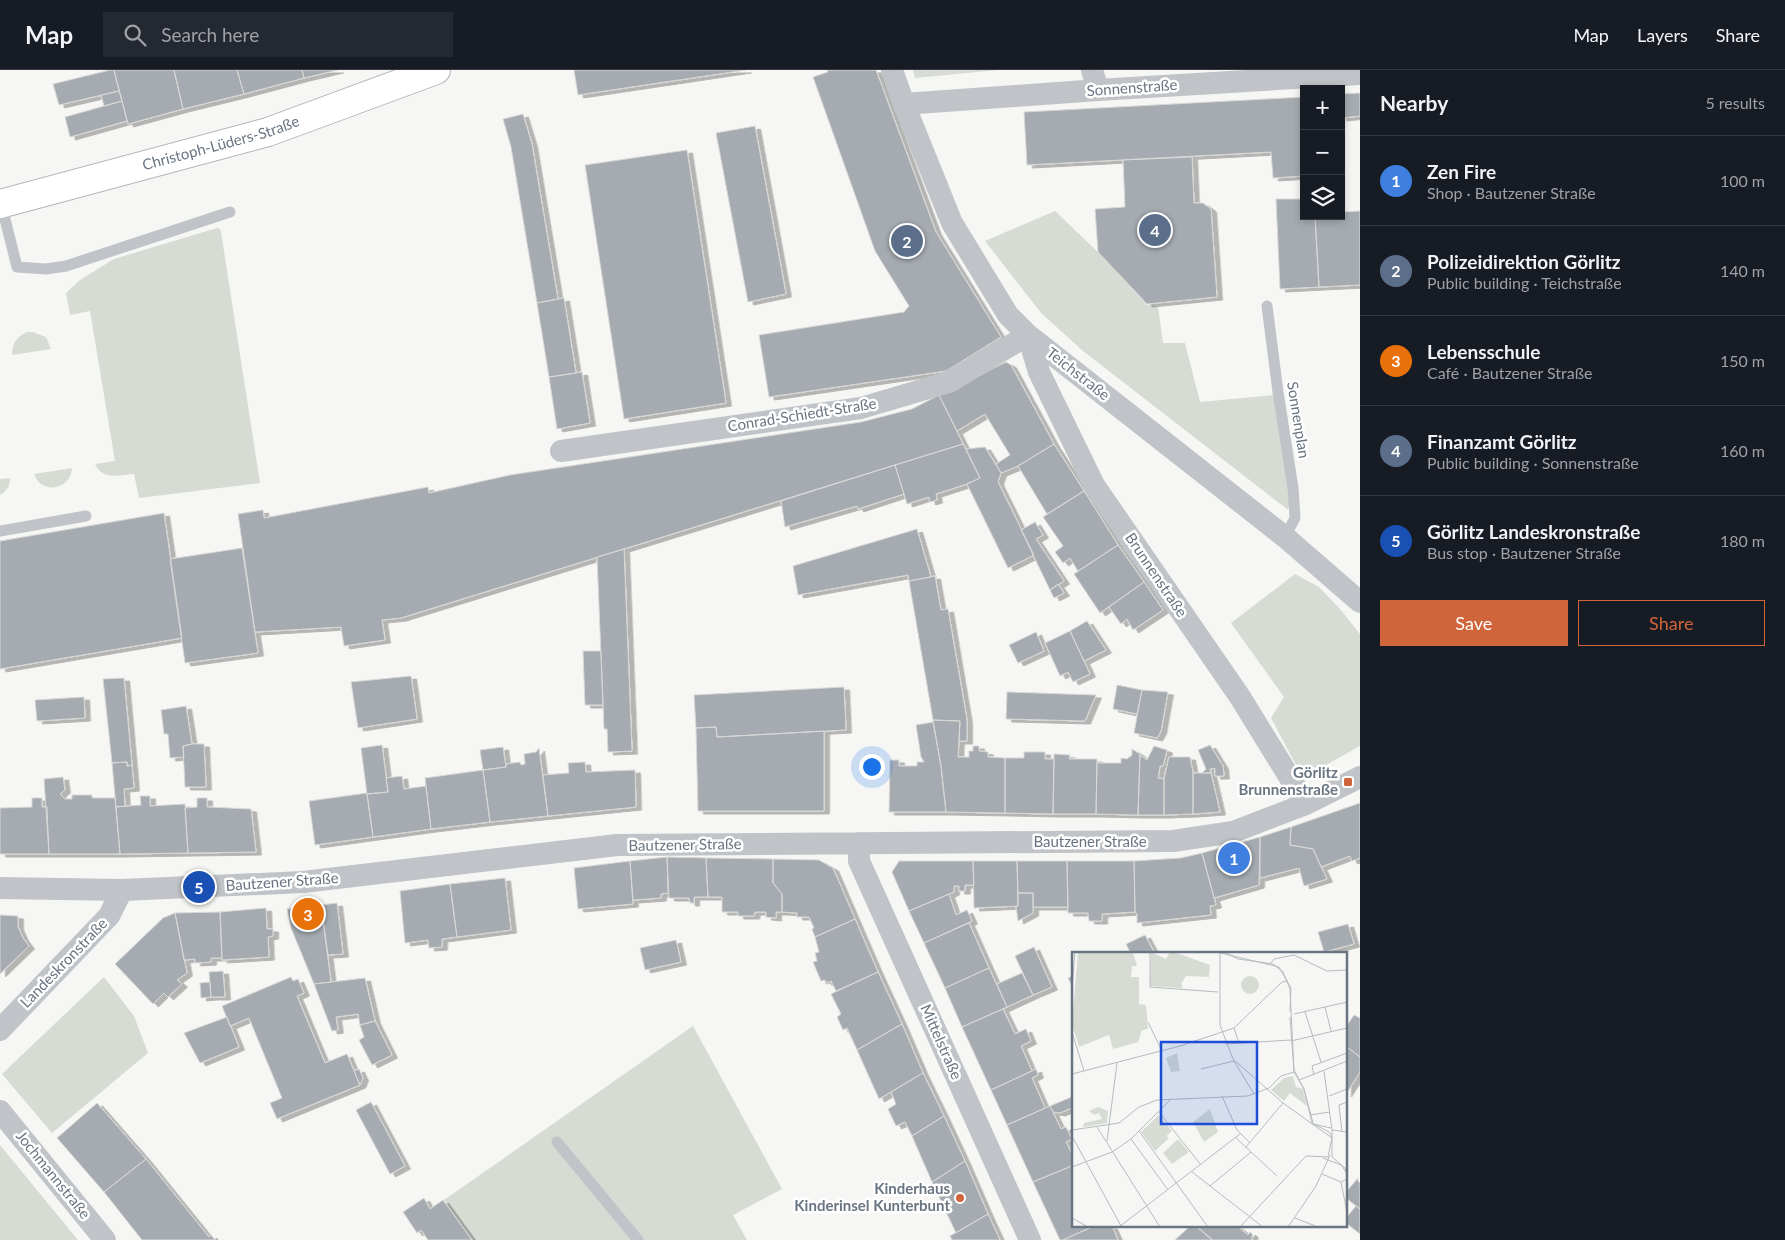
<!DOCTYPE html>
<meta charset="utf-8">
<style>
:root{--surface:#171b24;--page:#242831;--text:#f1f3f6;--muted:#9ea1a6;--line:#363941;--accent:#d0653b}
body{margin:0;font-family:Lato,sans-serif;background:var(--page);color:var(--text)}
.controls{position:absolute;right:15px;top:15px;display:grid;overflow:hidden;border-radius:0px;box-shadow:0 2px 8px #0003}
.controls button{width:45px;height:45px;display:grid;place-items:center;padding:0;border:0;border-bottom:1px solid var(--line);background:var(--surface);color:var(--text);font:25px sans-serif}
.you{position:absolute;left:871px;top:696px;width:18px;height:18px;margin:-12px;border:4px solid #fff;border-radius:50%;background:#1a73e8;box-shadow:0 0 0 8px #1a73e833}
.badge{display:grid;place-items:center;width:32px;height:32px;border-radius:50%;background:var(--accent);color:#fff;font-size:16px;font-weight:700}
.pin{position:absolute;translate:-50% -50%;border:2px solid #fff;box-shadow:0 1px 5px #0006}
.list{margin:0;padding:0;list-style:none}
h2{display:flex;justify-content:space-between;align-items:center;height:65px;margin:0;padding:0 20px;font-size:21px}
h2 small{font-size:16px;font-weight:400;color:var(--muted)}
.list li{display:grid;grid-template-columns:32px 1fr auto;gap:15px;align-items:center;box-sizing:border-box;height:90px;padding:0 20px;border-top:1px solid var(--line)}
.list b{display:block;font-size:19px;white-space:nowrap}
.list p{margin:0;font-size:16px;white-space:nowrap;color:var(--muted)}
.list em{font-size:16px;font-style:normal;color:var(--muted)}
.actions{display:flex;gap:10px;padding:15px 20px}
.actions a{flex:1;padding:11px 0;border:1px solid var(--accent);border-radius:0px;text-align:center;font-size:18px;color:var(--accent)}
.actions .main{background:var(--accent);color:#fff}
.icon{flex:none;width:28px;height:28px;fill:none;stroke:currentColor;stroke-width:2;stroke-linecap:round;stroke-linejoin:round}
.map{position:relative;flex:none;width:1360px;height:1170px;overflow:hidden}
header{display:flex;align-items:center;gap:30px;box-sizing:border-box;height:70px;padding:0 25px;background:var(--surface);border-bottom:1px solid var(--line)}
header strong{font-size:24px}
nav{display:flex;gap:28px;margin-inline-start:auto;font-size:18px}
.search{width:350px;height:45px;background:var(--page);display:flex;align-items:center;gap:12px;box-sizing:border-box;padding:0 18px;border-radius:0px;color:var(--muted);font-size:19px}
main{display:flex}
aside{flex:1;background:var(--surface)}
.map>svg:first-child{display:block}
.green{fill:#d6dbd4}
.building{fill:#a5abb1;stroke:#d8d8d6;filter:url(#shadow)}
.lines{fill:none;stroke-linecap:round;stroke-linejoin:round}
.secondary-casing{stroke:#b1b5ba;stroke-width:30}
.lane{stroke:#c0c3c7;stroke-width:11}
.street{stroke:#c0c3c7;stroke-width:22}
.secondary{stroke:#fff;stroke-width:28}
.poi-dot{fill:#d0653b;stroke:#fff;stroke-width:2}
.labels{text-anchor:middle;stroke-width:5;stroke-linejoin:round;paint-order:stroke}
.street-label{font-size:15px;fill:#697582;stroke:#fff}
.poi-label{font-size:15px;font-weight:bold;fill:#697582;stroke:#fff;text-anchor:end}
.inset-road{fill:none;stroke:#b6bbbf;stroke-width:1}
.view{fill:#1d4ed8;fill-opacity:0.15;stroke:#1d4ed8;stroke-width:2.5}
.inset-edge{fill:none;stroke:#697582;stroke-width:2.5}
</style>
<header>
<strong>Map</strong>
<div class="search"><svg class="icon" aria-label="search" viewBox="0 0 24 24"><circle cx="10" cy="10" r="6"/><path d="M15 15l6 6"/></svg>Search here</div>
<nav><a>Map</a><a>Layers</a><a>Share</a></nav>
</header>
<main>
<div class="map">
<svg width="1360" height="1170" viewBox="0 0 1360 1170">
<defs>
<filter id="shadow"><feDropShadow dx="5.5" dy="3" stdDeviation="0" flood-color="#0004"/></filter>
</defs>
<rect width="100%" height="100%" fill="#f6f7f4"/>
<path class="green" d="M913,0H998L915,8Z
M1055,141L1099,183L1147,235L1158,237L1163,273H1185L1200,332L1276,325L1293,418L1288,440L1083,281L1041,243L985,171Z
M217,158L220,159L221,162L260,413L139,428L134,404C119,405 103,411 95,394L115,391L90,241L70,245L66,223L80,210L114,189Z
M27,262H33L46,267L51,279L12,285C12,274 16,267 27,262Z
M72,398C71,420 41,425 34,404Z
M10,408C10,416 7,421 0,425V409Z
M1295,504L1319,517L1340,539L1360,564V676L1303,708L1271,648L1284,627L1231,553Z
M104,907L134,946L148,983L52,1063L2,1004Z
M693,956L782,1119L733,1145L747,1170H473L444,1130Z
M0,1075L78,1170H0Z"/>
<path class="building" d="M110,0H114L119,21L59,35L53,14Z
M114,0H174L183,39L128,54Z
M174,0H237L244,24L183,39Z
M237,0H302L304,8L244,24Z
M302,0H338L304,8Z
M574,0H746L578,25Z
M827,0H876L936,162L1001,267L946,301L769,327L759,265L904,242L909,236L875,181L813,7L828,2Z
M119,21L122,31L104,36L101,25Z
M1360,23V46L1341,48V24Z
M1304,27V106L1273,108L1271,82L1027,95L1024,42Z
M122,31L127,51L70,67L65,47Z
M523,44L532,74L558,229L537,233L511,77L503,49Z
M755,56L786,224L748,232L716,63Z
M687,80L726,333L624,349L585,95Z
M1192,87L1194,133H1203L1211,139L1217,227L1147,234L1098,182L1095,139L1125,137L1123,90Z
M1276,129H1304V146H1315L1319,217L1280,219Z
M1360,141V215L1319,217L1315,146H1341V142Z
M564,228L576,303L549,307L537,233Z
M1006,292L1011,295L1054,374L1018,396L1001,403L996,394L1010,385L985,344L957,361L939,325Z
M582,302L590,353L557,359L549,307Z
M939,325L963,374L401,548L382,550L385,570L344,576L341,557L255,562L238,444L263,440L264,448L428,417L429,423L510,405L861,352L912,339Z
M963,374L980,408L967,414L936,424L937,430L930,432L929,427L907,434L895,395Z
M1054,374L1084,421L1047,444L1018,396Z
M985,377L1001,403L998,412L1034,485L1008,498L967,414L980,408L966,379Z
M895,395L904,424L858,439L857,436L785,457L781,431Z
M1084,421L1118,475L1078,501L1070,488L1063,493L1055,482L1063,476L1043,447Z
M164,443L182,568L0,599V471Z
M1035,452L1043,465L1036,469L1064,511L1050,520L1021,460Z
M917,459L931,507L909,511L908,505L798,525L793,496Z
M1118,475L1144,512L1100,543L1074,504Z
M242,478L258,583L185,593L170,489Z
M624,479L632,681L608,682L607,659H604L597,487Z
M935,506L941,540L948,539L967,650V671H959L960,651L933,650L909,511Z
M1144,512L1163,540L1133,560L1127,549L1121,554L1109,537Z
M1058,514L1064,523L1054,528L1050,520Z
M1087,551L1106,580L1084,591L1070,561Z
M1070,561L1090,604L1073,612L1068,602L1060,606L1045,573Z
M1036,562L1044,581L1018,593L1009,575Z
M583,581H601L603,635H585Z
M411,606L417,649L358,658L351,612Z
M124,608L132,695L127,696V692L112,693L103,609Z
M1117,615L1142,620L1137,644L1113,639Z
M844,617L846,660L717,667L716,657L696,658L694,625Z
M1142,620L1168,622L1161,661L1157,668L1134,663Z
M1007,622L1096,625L1085,651L1006,649Z
M84,627L85,648L37,651L35,630Z
M186,636L192,674L183,676L184,687L170,688L168,664H164L161,640Z
M933,650L960,651L958,687H969V681H973V676H979V681L988,682V687L1005,688V743L946,742L941,696Z
M933,652L941,696L946,742H889L890,690H899V696H917V692H924L921,687L916,655Z
M716,657L717,667L824,661V741H698L696,658Z
M192,674H204L206,717H185L183,676Z
M382,675L388,722L367,724L361,678Z
M1210,675L1223,696L1224,706H1215V698L1210,699L1211,703H1202L1206,699L1198,680Z
M1154,676L1167,680L1163,696H1160L1158,708L1164,709V745H1138L1140,685L1147,690Z
M503,677L506,697L483,700L480,680Z
M539,678L548,746L490,752L483,700L506,697V694L520,692L521,695L525,694L524,684L536,682Z
M1132,679L1140,684L1138,745L1096,744L1097,693H1121V688L1127,689L1132,685Z
M1024,682H1045V689H1054L1053,744L1005,743V688H1024Z
M1054,684L1070,685L1069,689H1097L1096,744H1053Z
M1169,687H1190L1193,703V744L1164,745V709Z
M127,692V696L132,695L134,718L124,719L125,736L116,737L112,693Z
M585,692L586,702L635,700L636,737L548,746L543,705L569,703L568,693Z
M483,700L490,752L431,759L425,708Z
M1193,703H1211L1220,742L1193,744Z
M402,706L404,719L426,716L431,759L373,767L367,724L388,722L386,708Z
M63,707L65,720L60,724L65,729H72V725H92V728H115L120,784H49L44,709Z
M367,723L373,767L315,775L309,731Z
M140,726H150V736L185,734L188,783L120,784L116,737L141,735Z
M32,728H42V737H47L49,784H0V738L32,737Z
M197,728H207V737L251,739L256,782L188,783L185,738L197,737Z
M1360,733V788L1352,791L1350,786L1321,797L1313,779L1290,775L1291,757Z
M1291,757L1290,775L1313,779L1327,809L1304,816L1299,798L1260,808V767Z
M1260,767L1259,815L1214,828L1202,783Z
M1202,783L1216,835L1210,836L1211,845L1137,853V844L1135,842L1134,791L1181,788Z
M667,787L706,788L708,827H694V833H690L689,828H669Z
M667,787L668,823L661,824V828L633,830L630,791Z
M706,788L773,789V813L782,824V842H776V848L766,847V842H755L754,846H738V842H722V827H708Z
M773,789L819,790L833,798L855,849L815,867L812,859L814,858L809,847H797V843L782,842V824L773,813Z
M630,791L633,834L578,839L574,798Z
M899,791H973L974,815H965V821H959V816H954V822L909,841L892,802Z
M973,791H1017L1018,836L974,838Z
M1017,791H1067L1068,837H1033V823H1018Z
M1067,791H1134L1135,842L1102,844V851H1089L1088,843H1068Z
M505,808L511,860L457,867L450,814Z
M450,814L457,867L442,869V877L429,878L428,870L405,873L400,821Z
M1018,823H1033V843L1018,851L1016,836H1018Z
M949,824L956,845L967,840L972,851L924,873L909,841Z
M337,833L343,884L328,885L321,835Z
M321,835L331,912L314,914L291,858L287,839Z
M266,838L267,859H273V866L268,867L269,887L222,890L220,842Z
M220,842L222,888H211V892L195,893V889L184,890L175,843Z
M175,843L187,903L177,910L182,914L168,927L164,923L153,934L115,894L163,848Z
M0,845L18,846V857L23,868L29,876L0,904Z
M855,849L878,902L836,921L831,911L827,913L825,910L821,911L813,892L817,891L815,883L819,882L815,867Z
M969,853L989,898L945,918L924,873Z
M1348,854L1354,874L1324,882L1318,862Z
M1145,865L1155,884H1131L1126,874Z
M676,870L681,892L645,900L640,878Z
M1034,877L1052,917L1033,925L1015,886Z
M989,898L1007,937L962,957L945,918Z
M223,901L225,927H211L209,902Z
M878,902L902,954L857,980L847,958L843,960L837,947L841,944L831,924Z
M1022,903L1033,925L1007,937L997,914Z
M1074,905V920L1068,908Z
M291,907L293,911L298,909L304,923L297,926L325,993L347,984L360,1015L277,1049L270,1033L282,1028L249,948L230,956L222,936Z
M365,908L375,951L360,955L358,944L336,947L338,960L332,961L314,914Z
M210,912L211,927L201,928L200,913Z
M1003,939L1015,964L1026,959L1031,971L1021,976L1032,1001L991,1020L962,957Z
M1354,945L1360,948V987L1346,976V957Z
M227,947L239,977L200,993L184,963Z
M375,951L392,985L372,995L359,970L364,967L360,955Z
M902,954L923,1003L879,1029L857,980Z
M1346,976L1360,987V1002L1346,1024Z
M359,999L363,1008L360,1015L354,1001Z
M1036,999L1038,1005L1032,1008L1045,1038L1007,1055L991,1020Z
M923,1003L944,1046L912,1066L905,1052L896,1056L888,1039L896,1034L891,1022Z
M1074,1026V1037L1060,1043L1053,1042L1050,1036Z
M371,1032L405,1096L390,1104L356,1040Z
M97,1033L146,1089L104,1122L57,1068Z
M1050,1036L1061,1059L1066,1057L1072,1069L1066,1072L1074,1088V1095L1033,1112L1007,1055Z
M944,1046L965,1091L932,1112L912,1066Z
M146,1089L209,1167L211,1165L215,1170H142L104,1122Z
M965,1091L988,1144L956,1163L932,1112Z
M1074,1095V1156H1094L1063,1170H1060L1033,1112Z
M1358,1108V1111L1360,1113V1139L1346,1128V1122Z
M424,1128L430,1139L443,1130L472,1170H428L421,1160L417,1163L403,1142Z
M1356,1136L1360,1139V1164L1346,1153V1148Z
M988,1144L1000,1170H952L950,1166Z
M1094,1156H1112L1118,1170H1063Z
M1190,1156H1196L1212,1170H1175Z
M1196,1156H1237L1248,1165L1250,1162L1253,1165L1251,1168L1254,1170H1213Z"/>
<g class="lines">
<defs>
<g id="secondary">
<path id="s1" d="M0,134L268,62L436,0"/>
</g>
</defs>
<use href="#secondary" class="secondary-casing"/>
<path class="lane" d="M1,133L17,197L46,199L66,196L230,142
M1267,236L1278,322L1293,418L1295,448L1285,467
M0,461L86,446
M557,1072L638,1170"/>
<path class="street" d="M892,0L904,34L952,153L1008,245L1028,265L1285,467L1360,532
M1092,0L1098,20
M904,34L1098,20L1360,4
M561,381L861,338L949,312L1028,265L1039,302L1094,415L1240,627L1306,734
M859,773V791L1030,1170
M0,818L122,820L303,812L617,775L1173,771L1233,762L1306,734L1360,707
M0,960L109,846L122,820
M0,1041L105,1170"/>
<use href="#secondary" class="secondary"/>
</g>
<g class="poi-dot">
<rect x="1343" y="707" width="10" height="10" rx="2.5"/>
<circle cx="960" cy="1128" r="5"/>
</g>
<g class="labels">
<g class="street-label">
<text transform="translate(1132 18) rotate(-4)" y="5">Sonnenstraße</text>
<text dy="5" stroke="none"><textPath href="#s1" startOffset="229">Christoph-Lüders-Straße</textPath></text>
<text transform="translate(1078 304) rotate(38)" y="5">Teichstraße</text>
<text transform="translate(802 345) rotate(-9)" y="5">Conrad-Schiedt-Straße</text>
<text transform="translate(1298 350) rotate(81)" y="5">Sonnenplan</text>
<text transform="translate(1156 505) rotate(56)" y="5">Brunnenstraße</text>
<text x="1090" y="777">Bautzener Straße</text>
<text transform="translate(685 775) rotate(-1)" y="5">Bautzener Straße</text>
<text transform="translate(282 812) rotate(-4)" y="5">Bautzener Straße</text>
<text transform="translate(64 893) rotate(-46)" y="5">Landeskronstraße</text>
<text transform="translate(941 972) rotate(66)" y="5">Mittelstraße</text>
<text transform="translate(53 1105) rotate(51)" y="5">Jochmannstraße</text>
</g>
<g class="poi-label">
<text x="1338" y="708">Görlitz<tspan x="1338" dy="17">Brunnenstraße</tspan></text>
<text x="950" y="1124">Kinderhaus<tspan x="950" dy="17">Kinderinsel Kunterbunt</tspan></text>
</g>
</g>
<g transform="translate(1072 882)">
<rect width="275" height="275" fill="#f6f7f4"/>
<path d="M6,0H61L65,14H60L59,25H67V52L74,53L76,77L70,78L66,90L41,97L37,83L7,95L0,72ZM79,0L94,7L98,0H102L138,13L137,25L114,24L109,32L111,36L78,34ZM169 33a9 9 0 1 1 18 0a9 9 0 1 1-18 0ZM105,101L108,119L99,120L94,106ZM221,124L224,135L231,137L235,154L218,141L212,149L199,138L212,126ZM26,155L36,159L35,171L11,175L12,171L30,167L27,161L22,163L17,159ZM138,157L146,180L132,190L121,170ZM87,163L100,179L95,183L96,187L83,199L69,180ZM106,187L117,200L100,212L91,201Z" fill="#d6dbd4"/>
<path class="inset-road" d="M78,0V35L146,40M145,0L207,15L219,36L218,60M152,0L166,7L201,12L211,20L218,37L222,120L232,137L240,171L257,180L260,185L256,205L234,204L168,275M148,1V73L161,107L211,151L260,186M199,11L202,7L222,3L255,19L275,18M0,36L3,0M253,55L259,79M233,60L249,110M222,62L275,50M218,65L222,118L232,137L241,171M76,70L90,99M162,76L167,91M0,80L12,119M219,89L275,76M153,92L219,88M129,117L162,109L182,142M252,119L260,178V205L273,216L275,225M0,122L108,94L162,76L210,30L216,29M242,123L240,114L275,101M227,128L275,109M150,144L165,178L178,191M257,144L275,137M87,160L129,213M238,163L258,160M241,172L259,176M25,175L88,275M0,178L47,171L67,155L85,148L176,144L197,136L209,124L222,120M260,178L275,180M67,179L136,275M270,180L267,153L275,150M0,184L49,274M164,186L205,224M59,187L96,238M35,189L45,111M174,195L211,151M251,206L269,213L274,220M0,215L40,200L59,187L98,148M120,220L191,275M250,222L269,230L275,227M269,230L275,260M138,234L179,200M0,266L16,275M223,266L246,275M47,275L168,182M216,275L244,234L258,203"/>
<path class="view" d="M89,90H185V172H89Z"/>
<rect width="275" height="275" class="inset-edge"/>
</g>
</svg>
<div class="controls">
<button>+</button>
<button>−</button>
<button><svg class="icon" aria-label="layers" viewBox="0 0 24 24"><path d="M12 4l9 5-9 5-9-5zM3 14l9 5 9-5"/></svg></button>
</div>
<div class="you"></div>
<div class="pin badge" style="left:1234px;top:788px;background:#3f7fe0">1</div>
<div class="pin badge" style="left:907px;top:171px;background:#5c6f8a">2</div>
<div class="pin badge" style="left:308px;top:844px;background:#e8710a">3</div>
<div class="pin badge" style="left:1155px;top:160px;background:#5c6f8a">4</div>
<div class="pin badge" style="left:199px;top:817px;background:#1a4fb4">5</div>
</div>
<aside>
<h2>Nearby<small>5 results</small></h2>
<ul class="list">
<li><span class="badge" style="background:#3f7fe0">1</span><div><b>Zen Fire</b><p>Shop · Bautzener Straße</p></div><em>100 m</em></li>
<li><span class="badge" style="background:#5c6f8a">2</span><div><b>Polizeidirektion Görlitz</b><p>Public building · Teichstraße</p></div><em>140 m</em></li>
<li><span class="badge" style="background:#e8710a">3</span><div><b>Lebensschule</b><p>Café · Bautzener Straße</p></div><em>150 m</em></li>
<li><span class="badge" style="background:#5c6f8a">4</span><div><b>Finanzamt Görlitz</b><p>Public building · Sonnenstraße</p></div><em>160 m</em></li>
<li><span class="badge" style="background:#1a4fb4">5</span><div><b>Görlitz Landeskronstraße</b><p>Bus stop · Bautzener Straße</p></div><em>180 m</em></li>
</ul>
<div class="actions"><a class="main">Save</a><a>Share</a></div>
</aside>
</main>
